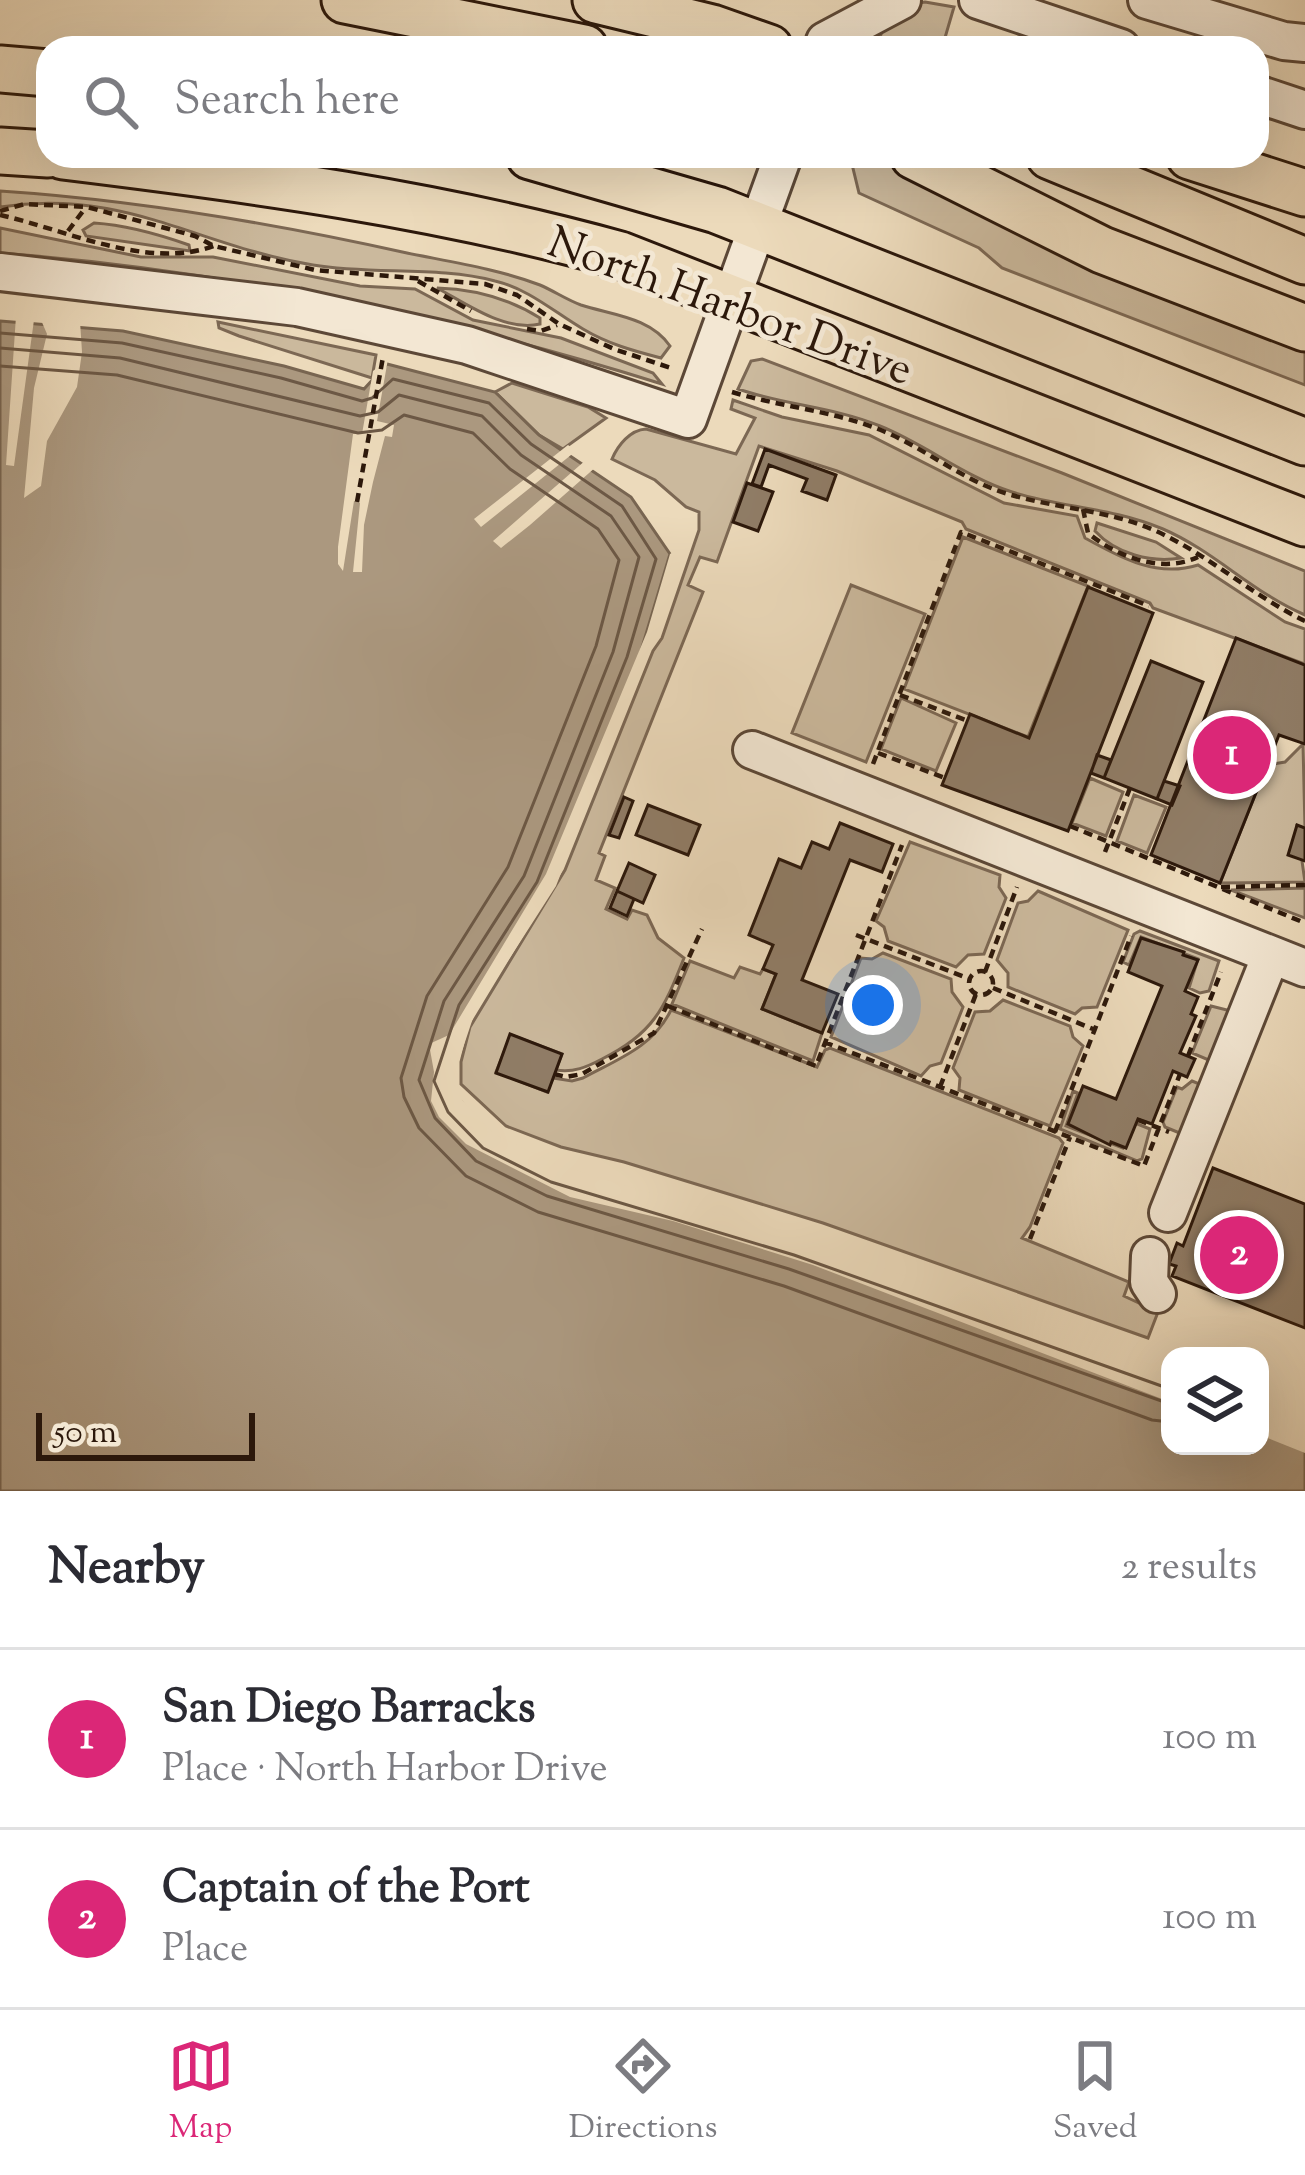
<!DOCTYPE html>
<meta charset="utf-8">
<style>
:root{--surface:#fff;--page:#f2f2f3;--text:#2b2b33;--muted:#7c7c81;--line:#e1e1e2;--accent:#db2777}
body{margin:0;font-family:"Sorts Mill Goudy",serif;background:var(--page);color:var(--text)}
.controls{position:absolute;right:36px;bottom:36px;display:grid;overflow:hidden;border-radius:24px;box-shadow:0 12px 48px #0002}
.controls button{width:108px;height:108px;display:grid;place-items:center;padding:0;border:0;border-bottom:3px solid var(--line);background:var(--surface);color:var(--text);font:60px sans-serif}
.scale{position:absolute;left:36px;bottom:30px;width:219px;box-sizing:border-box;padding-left:12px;border:6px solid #2c180b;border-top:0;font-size:33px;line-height:42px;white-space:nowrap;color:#2c180b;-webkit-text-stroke:9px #f3e7d3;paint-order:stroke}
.you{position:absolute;left:873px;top:1005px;width:42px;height:42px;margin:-30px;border:9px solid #fff;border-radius:50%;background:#1a73e8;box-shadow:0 0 0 18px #1a73e833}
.badge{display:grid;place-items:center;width:78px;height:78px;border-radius:50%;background:var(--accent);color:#fff;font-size:39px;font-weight:700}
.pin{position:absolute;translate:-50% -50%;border:6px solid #fff;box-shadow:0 3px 12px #0006}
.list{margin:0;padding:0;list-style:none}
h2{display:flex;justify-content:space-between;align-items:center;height:156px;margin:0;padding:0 48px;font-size:51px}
h2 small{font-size:39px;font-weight:400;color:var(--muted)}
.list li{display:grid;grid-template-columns:78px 1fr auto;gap:36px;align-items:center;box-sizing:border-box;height:180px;padding:0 48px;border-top:3px solid var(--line)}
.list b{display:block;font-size:45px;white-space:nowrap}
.list p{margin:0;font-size:39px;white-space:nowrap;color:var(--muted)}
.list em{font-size:39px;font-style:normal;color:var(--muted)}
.icon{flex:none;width:66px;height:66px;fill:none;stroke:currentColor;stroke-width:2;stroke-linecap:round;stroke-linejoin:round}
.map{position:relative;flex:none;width:1305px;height:1491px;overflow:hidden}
.search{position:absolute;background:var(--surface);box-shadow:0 12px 48px #0002;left:36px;right:36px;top:36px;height:132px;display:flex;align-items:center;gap:30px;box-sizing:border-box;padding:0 42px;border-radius:36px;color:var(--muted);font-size:45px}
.sheet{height:516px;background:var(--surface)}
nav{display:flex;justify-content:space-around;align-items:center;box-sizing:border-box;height:168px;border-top:3px solid var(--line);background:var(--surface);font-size:33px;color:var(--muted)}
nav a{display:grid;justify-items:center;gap:6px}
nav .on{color:var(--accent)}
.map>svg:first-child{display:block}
.green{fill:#cbb99d;stroke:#7c6854;stroke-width:3}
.water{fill:#ab987f;stroke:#786551;stroke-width:3}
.pier{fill:#ecdabb}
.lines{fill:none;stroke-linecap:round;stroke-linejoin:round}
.shore{stroke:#6c5845;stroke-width:3}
.building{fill:#907d67;stroke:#2c180b;stroke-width:3}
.minor-casing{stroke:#5c4837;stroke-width:42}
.major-casing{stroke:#2c180b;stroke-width:51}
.path{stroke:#2c180b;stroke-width:4.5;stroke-dasharray:9 6;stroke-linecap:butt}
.minor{stroke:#f3e7d3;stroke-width:36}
.major{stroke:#ecdabb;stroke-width:45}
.labels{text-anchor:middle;stroke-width:10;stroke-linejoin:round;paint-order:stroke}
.street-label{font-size:45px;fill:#2c180b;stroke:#f3e7d3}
</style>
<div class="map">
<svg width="1305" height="1491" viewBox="0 0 1305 1491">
<rect width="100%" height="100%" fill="#ecdabb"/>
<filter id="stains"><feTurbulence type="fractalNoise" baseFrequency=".00167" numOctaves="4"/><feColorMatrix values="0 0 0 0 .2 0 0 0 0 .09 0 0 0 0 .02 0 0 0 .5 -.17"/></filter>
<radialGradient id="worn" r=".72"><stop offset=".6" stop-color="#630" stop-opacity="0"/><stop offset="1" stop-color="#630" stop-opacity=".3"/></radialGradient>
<path class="green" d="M925,2L954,7L942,48H876C888,15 889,8 925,2Z
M850,156H905L1305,342V385L1002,268L979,248L859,193Z
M0,191C137,200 272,223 407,253C451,262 498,269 540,285C554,291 567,300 581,305C612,315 650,317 670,346L661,358C634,351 608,344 583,329C554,312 529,289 495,281C438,266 373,275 313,265C197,246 125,188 0,207Z
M94,223C127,225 158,234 189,245L190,251L86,236L83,230Z
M0,228L141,257H213L360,286L415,289L473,320L561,338L653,373L662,384C449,317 223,270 0,253Z
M437,288C474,289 508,298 540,318V324C505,332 467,304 437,288Z
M218,322L376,355L372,378L239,336L219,328Z
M762,359L1062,473L1305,571V615C1253,593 1214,551 1163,529C1110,507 1063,508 1012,492C965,477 925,444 880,426C834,407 784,405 738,389L751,361Z
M512,383L588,407L606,418L563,449L539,435L495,392Z
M733,400L782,417L869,435L1004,503L1077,516L1085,538C1121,558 1157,578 1198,565L1285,622L1305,629V664L1153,608L1150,603L966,529L962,522L837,471L759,446L717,562L700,557L688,585L703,592L599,853L605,856L596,880L615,888L606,909L627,919L632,910L647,915L658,938L684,958C664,1009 653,1034 602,1059C587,1067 573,1073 556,1070L562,1054L511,1035L496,1072L547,1092L553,1078L572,1081L583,1078C618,1059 653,1047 671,1010L817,1067L825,1050L830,1048L1059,1138L1063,1143L1030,1227L1022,1238L1129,1282L1124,1296L1158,1312L1148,1338L823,1223L624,1162L561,1147L506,1126L461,1084V1062L470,1027L565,870L653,651L662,638L699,530V512L686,507L655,480L612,459C618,445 630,430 646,429L736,454L755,418L731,409Z
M1097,523L1156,542L1181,558C1151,563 1116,554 1095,531Z
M963,537L1088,586L1028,737L904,689Z
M851,585L925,614L866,762L792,733Z
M901,698L956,723L936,771L881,749Z
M1303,744L1305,828L1297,826L1305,882L1220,883L1267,765L1285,762Z
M1090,778L1123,792L1106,836L1072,823Z
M1134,795L1166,807L1147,853L1117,841Z
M910,842L1000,875L999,887L1006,898L984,954L968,955L956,967L888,941L884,927L876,921Z
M1305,888V918L1231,890Z
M1038,891L1128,930L1097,1007L1082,1008L1075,1014L1008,987V973L997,960L1018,903L1028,901Z
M1140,931L1219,961L1209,991L1200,993L1189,988L1198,959L1141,937L1129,965L1123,962L1134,934Z
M883,953L951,979L952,992L963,1007L941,1063L930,1066L921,1076L831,1037L861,958L872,959Z
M690,961L734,978L740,967L760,974L763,969L776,974L762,1009L822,1033L813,1061L672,1004Z
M1003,1000L1070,1026L1073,1037L1083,1046L1050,1126L959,1090L960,1078L953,1068L975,1012L990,1011Z
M1211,1006L1231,1011L1211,1061L1192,1053Z
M1192,1081L1202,1085L1182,1134L1165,1127L1163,1122L1177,1087L1182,1089Z
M1073,1091L1078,1093L1066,1126L1123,1148L1135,1123L1150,1129L1142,1159L1137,1161L1060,1129Z"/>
<path class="water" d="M0,321L123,331L284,366L364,389L387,364L495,392L539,435L631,497L670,554L638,661L548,888L469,1010L446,1082L490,1139L556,1171L1170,1378V1446H1260V1413L1305,1430V1491H0Z"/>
<path class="pier" d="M16,316L34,320L14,466L6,465Z
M41,320L80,321L82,352L77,387L47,441L41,486L24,498L34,388L47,334Z
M388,359L377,421L394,425L392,437L385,436L373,482L364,525L362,572H353L360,503L354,501L343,571L338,564V547L353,434H362L373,371Z
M568,445L576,451L481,527L474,519Z
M587,459L597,466L530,525L501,548L493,541Z
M675,551L644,663L556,886L475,1012L452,1081L463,1101L494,1134L558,1165L800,1238L1170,1372V1402L813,1265L673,1221L570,1197L466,1144L439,1117L431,1101L434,1072L429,1044L449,1035L546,874L647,632L670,554Z
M1260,1407L1305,1423V1453L1260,1435Z"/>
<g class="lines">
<path class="shore" d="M0,333L122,343L281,378L362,401L372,398L393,379L489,403L531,444L622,506L656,559L627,657L537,882L459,1005L434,1081L448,1112L483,1148L551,1182L794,1255L1170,1389
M0,348L120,358L360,416L378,412L399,395L482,416L521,455L611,516L639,557L613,652L524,876L444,1001L419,1080L435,1118L476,1161L547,1196L789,1269L1170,1404
M0,366L117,375L358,433L382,430L404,415L473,433L510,469L598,529L619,560L596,646L508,867L427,996L401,1078L404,1097L419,1128L466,1176L538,1212L784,1286L1152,1420L1170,1422"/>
</g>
<path class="building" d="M765,449L836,475L827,500L802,491L807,479L769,465L761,487L752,484Z
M747,483L773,492L758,531L733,522Z
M1088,587L1153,613L1068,831L942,785L970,714L1029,738Z
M1236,638L1305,665V744L1279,735L1220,883L1151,855Z
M1151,661L1203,682L1157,799L1104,778Z
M1097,755L1111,760L1104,778L1091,773Z
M1164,781L1180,786L1172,805L1157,799Z
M624,797L633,801L619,838L609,835Z
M648,805L700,825L688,855L636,835Z
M840,823L893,844L882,872L850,860L802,980L838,994L822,1033L762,1009L776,974L763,969L773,945L749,935L779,859L801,868L812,842L829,849Z
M1297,825L1305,828V861L1288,855Z
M629,863L655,875L643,903L617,891Z
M617,891L634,899L627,916L610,908Z
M1141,938L1184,952L1183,955L1198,960L1185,991L1198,997L1191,1014L1196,1016L1180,1053L1195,1059L1187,1077L1173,1071L1152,1124L1138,1119L1126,1148L1111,1142L1110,1145L1068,1124L1083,1086L1116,1099L1162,986L1128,972Z
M510,1034L562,1054L548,1092L496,1073Z
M1213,1168L1305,1204V1328L1172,1276L1176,1266L1169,1264L1177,1243L1183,1246Z"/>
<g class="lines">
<defs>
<path id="minor" d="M978,0L1121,48
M1147,0L1284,41L1305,43
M825,41L902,0
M1257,94L1305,110
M0,272L297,307L467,345L688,419L783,156
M752,750L1305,968
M1168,1213L1271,955
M1150,1256L1149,1282L1157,1294"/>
<path id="major" d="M345,0L584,48
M596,0L712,28L769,48
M0,69L48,73
M0,151L48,154
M63,156C251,179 437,204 620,255L1305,523
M530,156L717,210L1305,442
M914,156L1102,250L1305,328
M1050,156L1305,261
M1190,156L1305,193"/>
</defs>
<use href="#minor" class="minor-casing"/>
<use href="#major" class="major-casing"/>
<path class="path" d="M0,211L25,204L87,207L195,236L214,246L315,270L485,284L517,295L559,324L614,349L671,368
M0,215C67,230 147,270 214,246
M68,231L86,207
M418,281L471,311
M527,329L541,331L557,325
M732,392C781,407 835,411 883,431C922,447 956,475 996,490C1049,509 1105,508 1156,531C1209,555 1253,596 1305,621
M357,502L383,357
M1083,509L1088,533C1117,557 1162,574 1198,557
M900,695L968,721
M878,753L945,778
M873,764L961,532L1149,606
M1070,826L1305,923
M1105,852L1130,788
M1221,887L1305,885
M856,935L970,979
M969 983a12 12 0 1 1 24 0a12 12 0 1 1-24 0Z
M985,972L1017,887
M993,988L1093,1029
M668,1006L816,1066L902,845
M824,1042L1144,1166L1180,1074
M1188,1056L1221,972
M554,1074L566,1077L582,1074L654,1033L702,929
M940,1087L976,994
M1138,1120L1169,1132
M1055,1132L1131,936
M1030,1239L1070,1137"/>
<use href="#minor" class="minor"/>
<use href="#major" class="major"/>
</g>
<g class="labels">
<g class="street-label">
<text transform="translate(731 304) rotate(20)" y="16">North Harbor Drive</text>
</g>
</g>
<rect width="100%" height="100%" filter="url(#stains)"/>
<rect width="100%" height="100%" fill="url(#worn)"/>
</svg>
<div class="controls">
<button><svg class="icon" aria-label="layers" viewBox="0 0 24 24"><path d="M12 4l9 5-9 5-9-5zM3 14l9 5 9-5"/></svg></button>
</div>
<div class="scale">50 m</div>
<div class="you"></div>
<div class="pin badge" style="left:1232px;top:755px">1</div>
<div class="pin badge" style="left:1239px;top:1255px">2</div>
<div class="search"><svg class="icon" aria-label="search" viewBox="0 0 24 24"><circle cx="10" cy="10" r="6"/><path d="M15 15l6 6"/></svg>Search here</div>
</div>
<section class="sheet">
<h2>Nearby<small>2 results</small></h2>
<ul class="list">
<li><span class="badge">1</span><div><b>San Diego Barracks</b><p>Place · North Harbor Drive</p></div><em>100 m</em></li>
<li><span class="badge">2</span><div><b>Captain of the Port</b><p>Place</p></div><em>100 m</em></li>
</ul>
</section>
<nav>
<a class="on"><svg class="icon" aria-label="map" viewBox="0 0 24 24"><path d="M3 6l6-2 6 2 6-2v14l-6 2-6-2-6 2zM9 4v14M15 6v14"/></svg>Map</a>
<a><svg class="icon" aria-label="directions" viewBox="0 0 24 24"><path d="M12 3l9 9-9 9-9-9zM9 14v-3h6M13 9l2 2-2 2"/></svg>Directions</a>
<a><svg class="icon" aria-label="saved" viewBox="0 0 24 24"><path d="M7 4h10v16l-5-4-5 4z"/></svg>Saved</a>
</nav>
